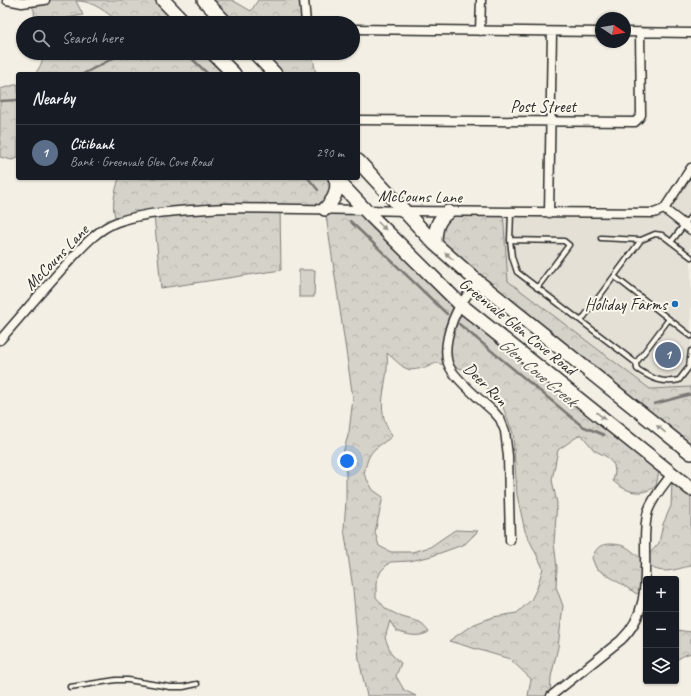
<!DOCTYPE html>
<meta charset="utf-8">
<style>
:root{--surface:#171b24;--page:#20242c;--text:#f1f3f6;--muted:#9ea1a6;--line:#363941;--accent:#8c9099}
body{margin:0;font-family:Caveat,sans-serif;background:var(--page);color:var(--text)}
.controls{position:absolute;right:12px;bottom:12px;display:grid;overflow:hidden;border-radius:4px;box-shadow:0 1px 3px #0004}
.controls button{width:36px;height:36px;display:grid;place-items:center;padding:0;border:0;border-bottom:1px solid var(--line);background:var(--surface);color:var(--text);font:20px sans-serif}
.compass{position:absolute;left:595px;top:12px;width:36px;height:36px;border-radius:50%;background:var(--surface);box-shadow:0 1px 3px #0004;rotate:102deg}
.you{position:absolute;left:347px;top:461px;width:14px;height:14px;margin:-10px;border:3px solid #fff;border-radius:50%;background:#1a73e8;box-shadow:0 0 0 6px #1a73e833}
.badge{display:grid;place-items:center;width:26px;height:26px;border-radius:50%;background:var(--accent);color:#fff;font-size:13px;font-weight:700}
.pin{position:absolute;translate:-50% -50%;border:2px solid #fff;box-shadow:0 1px 4px #0006}
.list{margin:0;padding:0;list-style:none}
h2{display:flex;justify-content:space-between;align-items:center;height:52px;margin:0;padding:0 16px;font-size:17px}
h2 small{font-size:13px;font-weight:400;color:var(--muted)}
.list li{display:grid;grid-template-columns:26px 1fr auto;gap:12px;align-items:center;box-sizing:border-box;height:56px;padding:0 16px;border-top:1px solid var(--line)}
.list b{display:block;font-size:15px;white-space:nowrap}
.list p{margin:0;font-size:13px;white-space:nowrap;color:var(--muted)}
.list em{font-size:13px;font-style:normal;color:var(--muted)}
.icon{flex:none;width:22px;height:22px;fill:none;stroke:currentColor;stroke-width:2;stroke-linecap:round;stroke-linejoin:round}
.map{position:relative;flex:none;width:691px;height:696px;overflow:hidden}
.search{position:absolute;background:var(--surface);box-shadow:0 1px 3px #0004;left:16px;top:16px;width:344px;height:44px;display:flex;align-items:center;gap:10px;box-sizing:border-box;padding:0 14px;border-radius:22px;color:var(--muted);font-size:15px}
.panel{position:absolute;background:var(--surface);box-shadow:0 1px 3px #0004;left:16px;top:72px;width:344px;height:108px;border-radius:4px}
.map>svg:first-child{display:block}
.built{fill:#e4e0d6}
.forest{fill:url(#forest-crowns);stroke:#807e7a}
.garden{fill:#d5d2c9;stroke:#807e7a}
.lines{fill:none;stroke-linecap:round;stroke-linejoin:round}
.stream{stroke:#787772;stroke-width:2.5}
.service-casing{stroke:#2b2b2b;stroke-width:7}
.minor-casing{stroke:#2b2b2b;stroke-width:11}
.primary-casing{stroke:#2b2b2b;stroke-width:16}
.service{stroke:#fbf7ec;stroke-width:4}
.minor{stroke:#fbf7ec;stroke-width:8}
.primary{stroke:#fbf7ec;stroke-width:13}
.oneway{fill:#93918c}
.poi-dot{fill:#1f6fb2;stroke:#fbf7ec;stroke-width:1.5}
.labels{text-anchor:middle;stroke-width:4;stroke-linejoin:round;paint-order:stroke}
.street-label{font-size:17px;fill:#2b2b2b;stroke:#fbf7ec}
.poi-label{font-size:17px;fill:#2b2b2b;stroke:#fbf7ec;text-anchor:end}
.water-label{font-size:18px;font-style:italic;fill:#585755;stroke:#fbf7ec}
</style>
<div class="map">
<svg width="691" height="696" viewBox="0 0 691 696">
<defs>
<pattern id="forest-crowns" width="20" height="18" patternUnits="userSpaceOnUse"><rect width="20" height="18" fill="#d5d2c9"/><path d="M2 6a3 3 0 1 1 6 0M12 15a3 3 0 1 1 6 0" fill="none" stroke="#b7b4ad"/></pattern>
</defs>
<rect width="100%" height="100%" fill="#f3efe4"/>
<filter id="ink" filterUnits="userSpaceOnUse"><feTurbulence type="fractalNoise" baseFrequency=".025" numOctaves="2"/><feDisplacementMap in="SourceGraphic" scale="8" xChannelSelector="R" yChannelSelector="G"/><feConvolveMatrix kernelMatrix="1 2 1 2 8 2 1 2 1" color-interpolation-filters="sRGB"/></filter>
<g filter="url(#ink)">
<path class="built" d="M691,168V387L650,389L508,281L503,212L664,209Z"/>
<path class="forest" d="M29,0H163L185,23H119C108,13 92,0 76,1L83,15L67,18L58,23H35L34,10Z
M204,0H232L251,11L258,0H304L306,23H226Z
M43,53H213L234,74H35C40,67 43,62 43,53Z
M255,53H312L316,74H275Z
M18,84V158L12,160L0,157V89Z
M119,178H335L329,205L365,210L432,276L659,471L656,486C641,497 626,492 613,481L615,472L614,465L607,457L594,450L581,434L558,450L552,480L557,503L554,543L557,568L556,587L563,606L558,647L551,677L550,696H528L531,679L510,659L449,641L472,625L493,617L517,613L531,600L537,588L543,568L525,531L517,495L513,433L501,402L483,384L463,369L436,363L425,368L410,370L403,367L387,353C390,385 372,405 392,436C387,441 382,443 376,448C368,454 366,465 364,474L373,490L383,497L375,532L379,546L391,552H412L430,547L455,530L478,531L465,544L432,556L410,561L390,562L381,571L376,582V597L386,609L402,617L420,622L429,632C418,638 408,635 396,631L390,621L385,638L392,655L401,663L396,676L404,690L416,696H367L359,660L353,589L344,528L346,501V474L343,453L349,432L353,398L325,209L280,208L281,270L161,288L154,215L117,222C110,208 115,192 119,178Z
M445,212H503L508,281L650,389L691,387V453L435,244Z
M672,482L680,484L691,493V566C673,569 665,576 647,565L642,590L637,594L596,568L592,558C596,548 600,544 610,544C627,544 631,550 643,561L659,543L663,524L671,506Z
M676,630L691,632V653L685,655L676,660Z"/>
<path class="garden" d="M299,270H315L314,297H299Z"/>
<g class="lines">
<path class="stream" d="M186,53L208,74
M83,74L123,53
M0,101L18,100
M308,178L318,190
M350,221L447,314
M459,324L582,426L604,435
M654,404L691,394"/>
<defs>
<path id="service" d="M511,213L510,240L512,257L517,272L636,363L637,369C651,378 662,384 679,380L689,367L691,351
M601,238L641,240
M510,240L564,241L569,245L537,288
M671,242L691,216
M615,277L669,319L636,363
M669,319L691,336
M581,321L641,240L655,234L662,235L691,257
M70,687L116,680H128L170,687H183L197,684"/>
<path id="minor" d="M7,0L22,3L45,0
M304,0L306,23
M353,29L601,32
M480,31L481,0
M625,32L691,33
M358,120L635,122L639,118L641,115L640,32
M664,209L691,168
M664,209L691,230
M549,213L552,32
M478,282C472,289 466,296 461,304C451,320 439,354 452,371C463,386 481,400 494,412L500,419L505,431L508,456L510,540
M0,340C21,316 41,292 62,269C78,252 95,230 117,222C149,211 191,210 225,208L365,210L406,211L654,213L664,209
M551,696L621,640C649,613 645,580 645,544C645,533 645,521 648,511C653,497 663,486 672,474"/>
<path id="primary" d="M163,0L185,23
M204,0L226,23
M213,53L234,74
M255,53L275,74
M358,161L435,244L478,282L691,453
M335,178L371,216L461,305L691,489
M325,209C333,201 339,192 336,179
M435,244C435,230 437,220 448,212"/>
</defs>
<use href="#service" class="service-casing"/>
<use href="#minor" class="minor-casing"/>
<use href="#primary" class="primary-casing"/>
<use href="#service" class="service"/>
<use href="#minor" class="minor"/>
<use href="#primary" class="primary"/>
</g>
<defs><path id="oneway-solid" d="M-6-.8H1V-3.2L6.5 0L1 3.2V.8H-6Z"/></defs>
<g class="oneway">
<use href="#oneway-solid" transform="translate(382 226) rotate(45)"/>
<use href="#oneway-solid" transform="translate(449 256) rotate(-138)"/>
<use href="#oneway-solid" transform="translate(601 416) rotate(39)"/>
<use href="#oneway-solid" transform="translate(661 429) rotate(-141)"/>
</g>
</g>
<circle class="poi-dot" cx="675" cy="304" r="4"/>
<g class="labels">
<g class="street-label">
<text x="543" y="112">Post Street</text>
<text transform="translate(420 196) rotate(1)" y="6">McCouns Lane</text>
<text transform="translate(56 257) rotate(-46)" y="6">McCouns Lane</text>
<text transform="translate(518 326) rotate(39)" y="6">Greenvale Glen Cove Road</text>
<text transform="translate(486 384) rotate(45)" y="6">Deer Run</text>
</g>
<g class="poi-label">
<text x="667" y="310">Holiday Farms</text>
</g>
<g class="water-label">
<text transform="translate(538 372) rotate(40)" y="6">Glen Cove Creek</text>
</g>
</g>
</svg>
<div class="controls">
<button>+</button>
<button>−</button>
<button><svg class="icon" aria-label="layers" viewBox="0 0 24 24"><path d="M12 4l9 5-9 5-9-5zM3 14l9 5 9-5"/></svg></button>
</div>
<svg class="compass" viewBox="-18 -18 36 36"><path d="M0-13l5 13h-10z" fill="#e53935"/><path d="M0 13l5-13h-10z" fill="#9ea1a6"/></svg>
<div class="you"></div>
<div class="pin badge" style="left:668px;top:355px;background:#5c6f8a">1</div>
<div class="search"><svg class="icon" aria-label="search" viewBox="0 0 24 24"><circle cx="10" cy="10" r="6"/><path d="M15 15l6 6"/></svg>Search here</div>
<section class="panel">
<h2>Nearby<small></small></h2>
<ul class="list">
<li><span class="badge" style="background:#5c6f8a">1</span><div><b>Citibank</b><p>Bank · Greenvale Glen Cove Road</p></div><em>290 m</em></li>
</ul>
</section>
</div>
